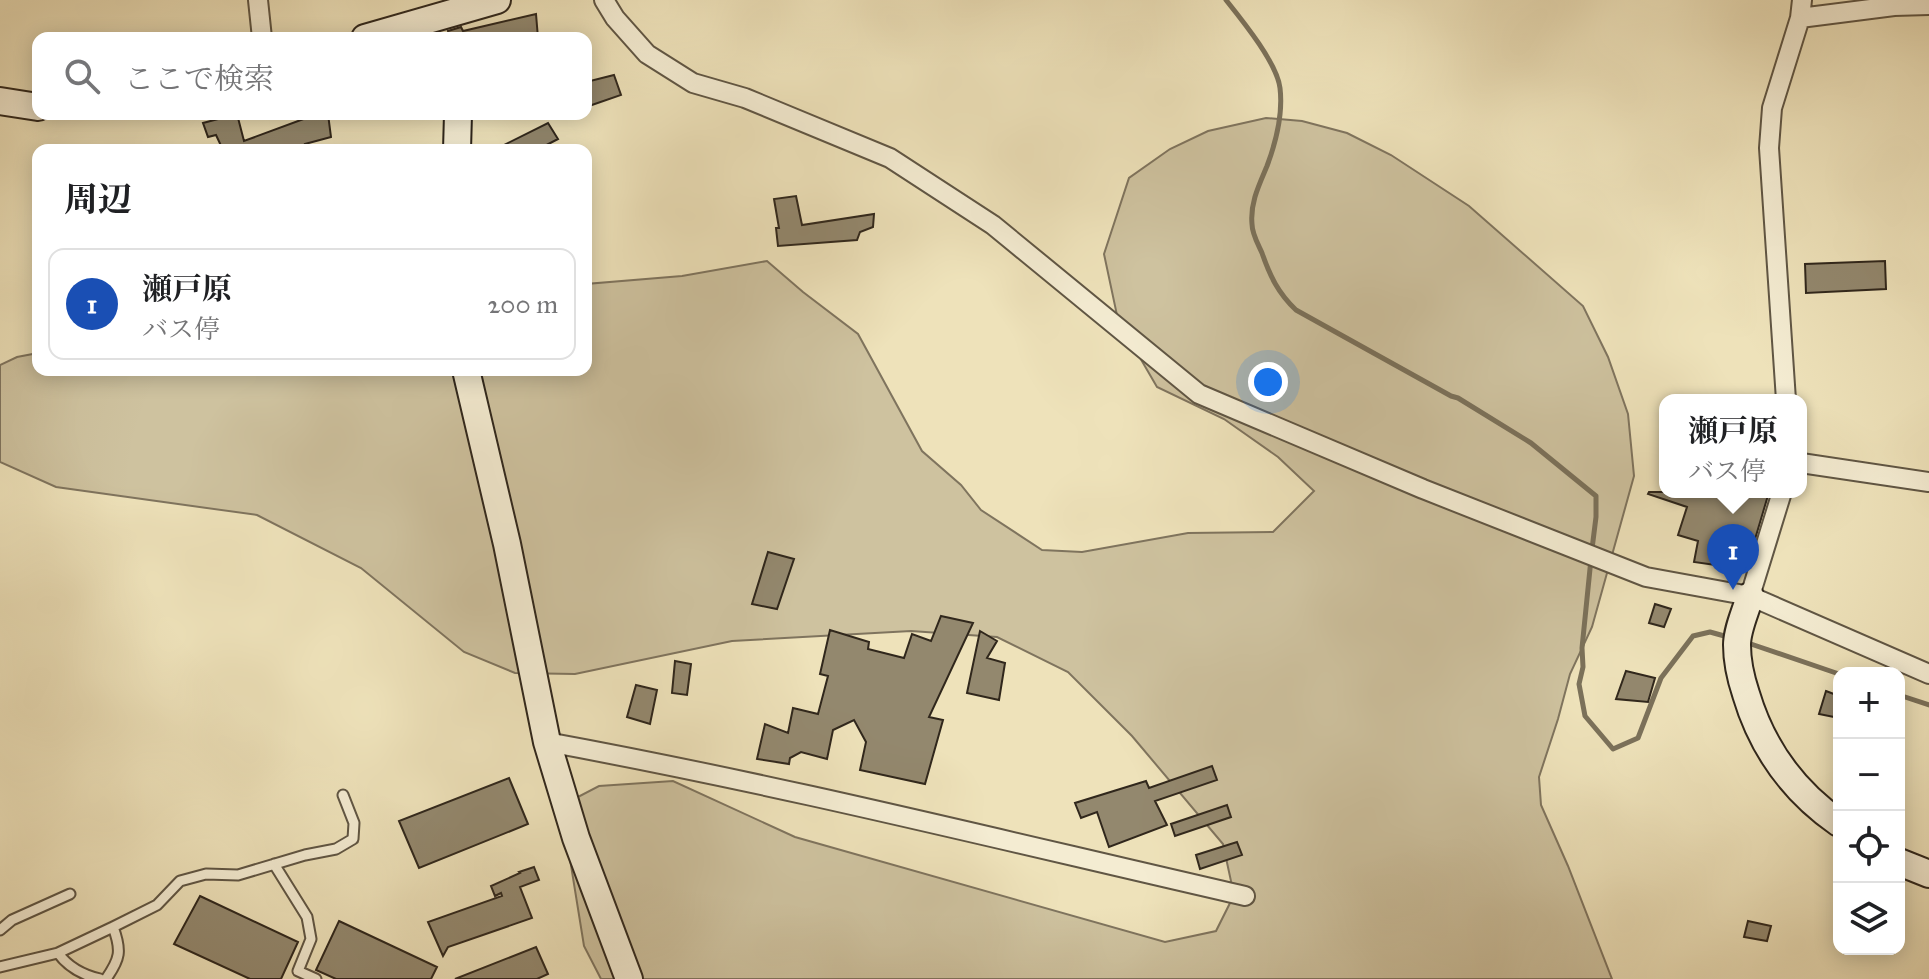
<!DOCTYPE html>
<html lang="ja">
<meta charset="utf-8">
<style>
:root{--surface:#fff;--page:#f6f6f6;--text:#202124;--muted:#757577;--line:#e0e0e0;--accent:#db2777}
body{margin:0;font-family:"IM FELL Great Primer","Noto Serif JP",serif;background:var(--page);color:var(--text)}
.controls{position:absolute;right:24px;bottom:24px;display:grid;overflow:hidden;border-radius:16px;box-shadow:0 4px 20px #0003}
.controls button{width:72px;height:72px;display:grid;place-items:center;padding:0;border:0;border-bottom:2px solid var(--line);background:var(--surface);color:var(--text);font:40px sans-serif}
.you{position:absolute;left:1268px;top:382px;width:28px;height:28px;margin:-20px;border:6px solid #fff;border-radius:50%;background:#1a73e8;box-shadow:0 0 0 12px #1a73e833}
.badge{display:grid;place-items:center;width:52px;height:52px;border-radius:50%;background:var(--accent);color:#fff;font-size:26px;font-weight:700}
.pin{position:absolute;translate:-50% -66px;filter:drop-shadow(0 2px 4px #0008)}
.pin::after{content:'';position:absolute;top:42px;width:28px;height:24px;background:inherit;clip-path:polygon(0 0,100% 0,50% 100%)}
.popup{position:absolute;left:1659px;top:394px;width:148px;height:104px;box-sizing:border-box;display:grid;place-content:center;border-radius:16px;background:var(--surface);filter:drop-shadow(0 2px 6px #0005);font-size:26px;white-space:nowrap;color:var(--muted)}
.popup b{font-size:30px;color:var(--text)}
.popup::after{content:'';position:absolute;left:50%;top:100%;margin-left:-16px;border:16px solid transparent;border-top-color:var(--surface)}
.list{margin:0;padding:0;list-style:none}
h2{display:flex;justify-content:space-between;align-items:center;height:104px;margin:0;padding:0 32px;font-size:34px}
h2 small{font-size:26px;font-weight:400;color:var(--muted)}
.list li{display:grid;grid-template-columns:52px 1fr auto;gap:24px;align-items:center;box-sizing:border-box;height:112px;margin:0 16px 16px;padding:0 16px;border:2px solid var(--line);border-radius:16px}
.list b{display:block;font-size:30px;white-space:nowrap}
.list p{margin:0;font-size:26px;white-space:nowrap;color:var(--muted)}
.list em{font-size:26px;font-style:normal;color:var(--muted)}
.icon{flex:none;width:44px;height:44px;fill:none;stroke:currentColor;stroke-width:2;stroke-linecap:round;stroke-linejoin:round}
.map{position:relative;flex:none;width:1929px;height:979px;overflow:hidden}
.search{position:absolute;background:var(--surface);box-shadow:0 4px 20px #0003;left:32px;top:32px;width:560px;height:88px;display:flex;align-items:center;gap:20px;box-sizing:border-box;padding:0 28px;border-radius:16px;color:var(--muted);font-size:30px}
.panel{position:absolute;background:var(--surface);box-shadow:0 4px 20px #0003;left:32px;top:144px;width:560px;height:232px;border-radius:16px}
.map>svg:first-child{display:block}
.green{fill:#cec29f;stroke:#7f745e;stroke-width:2}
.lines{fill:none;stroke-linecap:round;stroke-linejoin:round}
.stream{stroke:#7b715a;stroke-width:5}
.building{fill:#93886e;stroke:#30271c;stroke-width:2}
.lane-casing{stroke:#605644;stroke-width:13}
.street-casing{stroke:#605644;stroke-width:22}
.secondary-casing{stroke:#30271c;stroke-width:30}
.lane{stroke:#f4ecd2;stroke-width:9}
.street{stroke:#f4ecd2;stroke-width:18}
.secondary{stroke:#f4ecd2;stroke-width:26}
</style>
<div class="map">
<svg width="1929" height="979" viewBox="0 0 1929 979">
<rect width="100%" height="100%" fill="#eee2ba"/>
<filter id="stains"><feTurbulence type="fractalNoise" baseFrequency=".0025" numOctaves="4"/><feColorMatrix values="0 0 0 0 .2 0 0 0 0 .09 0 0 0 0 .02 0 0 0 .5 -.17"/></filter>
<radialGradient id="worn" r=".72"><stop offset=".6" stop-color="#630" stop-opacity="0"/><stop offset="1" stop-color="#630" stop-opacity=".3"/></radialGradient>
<path class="green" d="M1266,118L1302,121L1347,133L1391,155L1469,206L1583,306L1608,357L1628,414L1634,476L1592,627L1570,674L1558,719L1539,777L1541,805L1568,866L1612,979H601L584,946L564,822L574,799L599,786L673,781L795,837L1165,942L1216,931L1234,895L1223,844L1132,736L1068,672L997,637L911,631L732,641L575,674L515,673L464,652L361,568L257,515L56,487L0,462V365L17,357L38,353V370H586V284L682,276L767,261L803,292L858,334L922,451L961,485L981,510L1042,550L1082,552L1188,533L1273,532L1314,491L1278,457L1224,419L1157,387L1118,320L1104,254L1129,178L1170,149L1208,131Z"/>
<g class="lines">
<path class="stream" d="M1226,0C1242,20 1277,63 1280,88C1283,113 1276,142 1267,166C1259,185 1250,203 1252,224C1252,234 1258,244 1262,253C1270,276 1278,293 1296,310L1451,396L1458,398L1531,443L1596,496V517L1592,549
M1591,559L1582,648L1583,667L1579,684L1585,716L1613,749L1638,738L1661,678L1693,636L1710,632L1728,637
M1745,642L1839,674
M1899,695L1929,705"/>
</g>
<path class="building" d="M536,14L538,38H450L448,31L461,27L463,31Z
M614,75L621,95L586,107V82Z
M237,114L244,141L309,117V114H328L331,137L305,144L306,147L293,150H223L216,135L208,137L203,123Z
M548,123L558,139L537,150H494Z
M796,196L802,225L874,214L873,227L860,232L857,240L778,246L776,228H779L774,199Z
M1885,261L1886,289L1806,293L1805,264Z
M1649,492H1769L1750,556L1746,555L1744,569L1694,562L1698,541L1678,535L1687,507L1648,494Z
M768,552L794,559L777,609L752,604Z
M1655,604L1671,609L1664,627L1649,623Z
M941,616L973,623L929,717L943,720L925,784L860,770L866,742L854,720L833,730L827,759L801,752L790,758L789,764L757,759L765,724L788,733L793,708L818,714L828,676L820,674L830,630L869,642L868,649L904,658L912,634L931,641Z
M980,631L997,641L987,658L1005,663L999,700L967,693Z
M675,661L691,664L687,695L672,693Z
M1626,671L1655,678L1648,702L1616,699Z
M636,685L657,690L650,724L627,717Z
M1826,691L1839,696V718L1819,714Z
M1212,766L1217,780L1155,801L1167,825L1109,847L1097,812L1081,818L1075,803L1146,781L1149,788Z
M509,778L528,824L419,868L399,821Z
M1227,805L1231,817L1175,836L1171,824Z
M1237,842L1242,855L1200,869L1196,855Z
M534,867L539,880L520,887L532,918L448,947L443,956L428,922L502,896L501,893L495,896L491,886L520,873L519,872Z
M200,896L298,942L281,979H250L174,944Z
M339,921L437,967L431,979H336L316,970Z
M1748,921L1771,926L1767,941L1744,937Z
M536,947L548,974L537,979H455Z"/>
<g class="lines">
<defs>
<path id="lane" d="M274,864L307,917L311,939L298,971L316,979
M0,930L12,920L70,894
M58,953C68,967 83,975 100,979
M0,967L58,953L113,927L157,905L180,881L206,874L238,875L305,855L336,849L353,839L354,823L343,795
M106,979C120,959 122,951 113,927"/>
<path id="street" d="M258,0L262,38
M604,0L615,18L647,54L693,83L745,98L890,158L993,225L1199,394L1423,489L1646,577L1750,596L1929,674
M1800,18L1894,6L1929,5
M1786,400L1769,148L1772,108L1800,18L1802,0
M1801,463L1929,482
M1750,596L1782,492
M547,742C782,785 1013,843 1245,896"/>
<path id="secondary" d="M365,38L497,0
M0,101L38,107
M457,150L458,114
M466,370L507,544L547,742L576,838L629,979
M1750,596C1746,611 1737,629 1737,645C1737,661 1741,679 1746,694C1762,748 1793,791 1839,823
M1899,862L1929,874"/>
</defs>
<use href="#lane" class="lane-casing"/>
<use href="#street" class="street-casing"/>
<use href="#secondary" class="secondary-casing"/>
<use href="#lane" class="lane"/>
<use href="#street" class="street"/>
<use href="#secondary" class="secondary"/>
</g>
<rect width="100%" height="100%" filter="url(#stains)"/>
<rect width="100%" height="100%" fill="url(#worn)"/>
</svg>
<div class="controls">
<button>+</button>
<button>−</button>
<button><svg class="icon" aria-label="locate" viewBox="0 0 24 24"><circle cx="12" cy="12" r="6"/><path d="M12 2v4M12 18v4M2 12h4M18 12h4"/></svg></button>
<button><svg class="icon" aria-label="layers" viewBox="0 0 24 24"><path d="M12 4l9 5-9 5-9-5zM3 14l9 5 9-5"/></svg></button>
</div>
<div class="you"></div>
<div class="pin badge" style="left:1733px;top:590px;background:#1a4fb4">1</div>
<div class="popup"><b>瀬戸原</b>バス停</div>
<div class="search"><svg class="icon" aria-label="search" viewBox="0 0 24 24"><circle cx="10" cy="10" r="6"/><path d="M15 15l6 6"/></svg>ここで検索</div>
<section class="panel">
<h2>周辺<small></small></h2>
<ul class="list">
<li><span class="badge" style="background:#1a4fb4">1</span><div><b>瀬戸原</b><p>バス停</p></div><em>200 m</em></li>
</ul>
</section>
</div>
